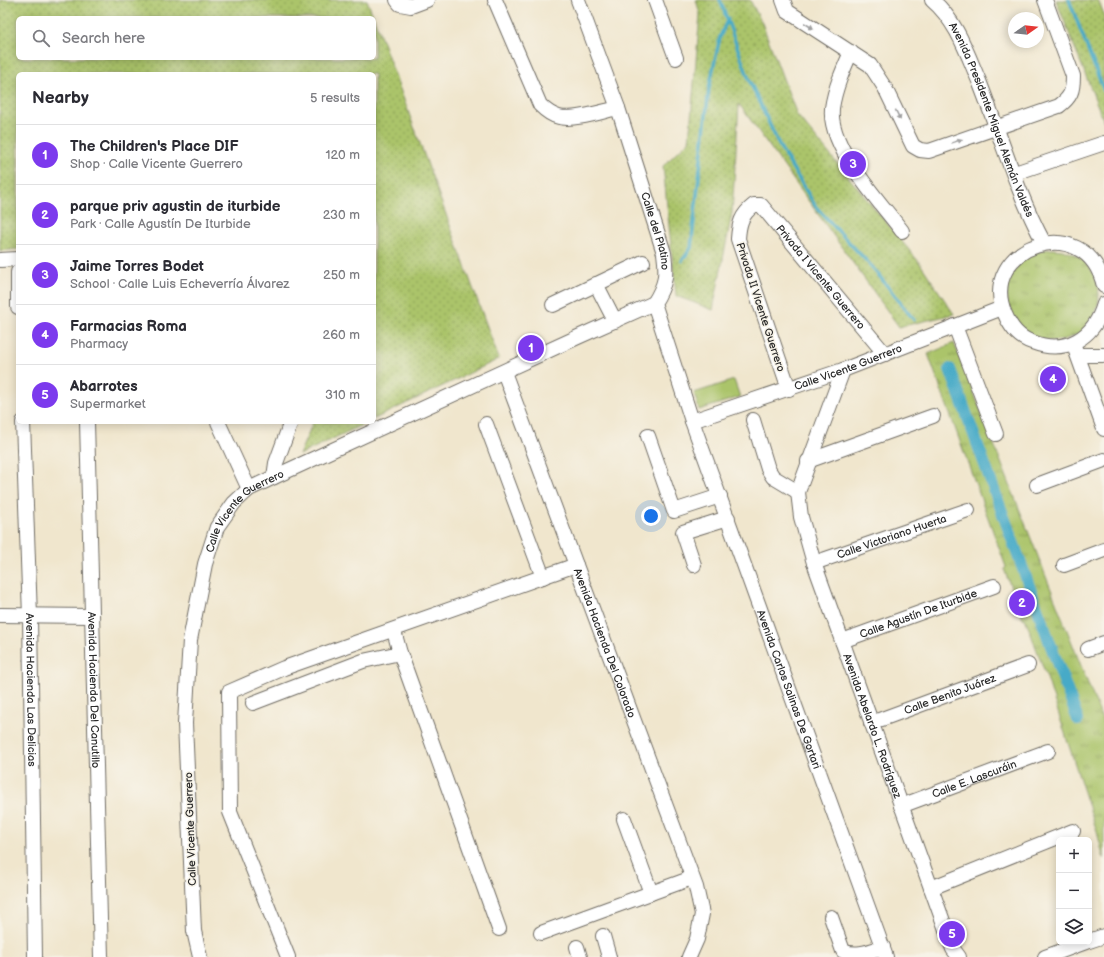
<!DOCTYPE html>
<meta charset="utf-8">
<style>
:root{--surface:#fff;--page:#f7f7f7;--text:#2b2b33;--muted:#7c7c81;--line:#e1e1e2;--accent:#7c3aed}
body{margin:0;font-family:"Balsamiq Sans",sans-serif;background:var(--page);color:var(--text)}
.controls{position:absolute;right:12px;bottom:12px;display:grid;overflow:hidden;border-radius:6px;box-shadow:0 2px 10px #0003}
.controls button{width:36px;height:36px;display:grid;place-items:center;padding:0;border:0;border-bottom:1px solid var(--line);background:var(--surface);color:var(--text);font:20px sans-serif}
.compass{position:absolute;left:1008px;top:12px;width:36px;height:36px;border-radius:50%;background:var(--surface);box-shadow:0 2px 10px #0003;rotate:76deg}
.you{position:absolute;left:651px;top:516px;width:14px;height:14px;margin:-10px;border:3px solid #fff;border-radius:50%;background:#1a73e8;box-shadow:0 0 0 6px #1a73e833}
.badge{display:grid;place-items:center;width:26px;height:26px;border-radius:50%;background:var(--accent);color:#fff;font-size:13px;font-weight:700}
.pin{position:absolute;translate:-50% -50%;border:2px solid #fff;box-shadow:0 1px 4px #0006}
.list{margin:0;padding:0;list-style:none}
h2{display:flex;justify-content:space-between;align-items:center;height:52px;margin:0;padding:0 16px;font-size:17px}
h2 small{font-size:13px;font-weight:400;color:var(--muted)}
.list li{display:grid;grid-template-columns:26px 1fr auto;gap:12px;align-items:center;box-sizing:border-box;height:60px;padding:0 16px;border-top:1px solid var(--line)}
.list b{display:block;font-size:15px;white-space:nowrap}
.list p{margin:0;font-size:13px;white-space:nowrap;color:var(--muted)}
.list em{font-size:13px;font-style:normal;color:var(--muted)}
.icon{flex:none;width:22px;height:22px;fill:none;stroke:currentColor;stroke-width:2;stroke-linecap:round;stroke-linejoin:round}
.map{position:relative;flex:none;width:1104px;height:957px;overflow:hidden}
.search{position:absolute;background:var(--surface);box-shadow:0 2px 10px #0003;left:16px;top:16px;width:360px;height:44px;display:flex;align-items:center;gap:10px;box-sizing:border-box;padding:0 14px;border-radius:6px;color:var(--muted);font-size:15px}
.panel{position:absolute;background:var(--surface);box-shadow:0 2px 10px #0003;left:16px;top:72px;width:360px;height:352px;border-radius:6px}
.map>svg:first-child{display:block}
.grass{fill:url(#grass-dots);stroke:#6b784a}
.park{fill:url(#park-tufts);stroke:#6b784a}
.pitch{fill:#abc46a;stroke:#6b784a}
.lines{fill:none;stroke-linecap:round;stroke-linejoin:round}
.stream{stroke:#47aac7;stroke-width:3.5}
.canal{stroke:#47aac7;stroke-width:12}
.minor-casing{stroke:#706c64;stroke-width:16}
.minor{stroke:#fff;stroke-width:14}
.oneway{fill:#a0a0a0}
.labels{text-anchor:middle;stroke-width:3;stroke-linejoin:round;paint-order:stroke}
.street-label{font-size:11px;fill:#2b2b2b;stroke:#f7f3e8}
</style>
<div class="map">
<svg width="1104" height="957" viewBox="0 0 1104 957">
<defs>
<pattern id="grass-dots" width="8" height="8" patternUnits="userSpaceOnUse"><rect width="8" height="8" fill="#abc46a"/><path d="M2 2h.1M6 6h.1" fill="none" stroke="#8b9f57" stroke-width="1.8" stroke-linecap="round"/></pattern>
<pattern id="park-tufts" width="24" height="20" patternUnits="userSpaceOnUse"><rect width="24" height="20" fill="#abc46a"/><path d="M3 7l-1-3M5 7V3M7 7l1-3M15 17l-1-3M17 17v-4M19 17l1-3" fill="none" stroke="#8b9f57"/></pattern>
</defs>
<rect width="100%" height="100%" fill="#f7f3e8"/>
<filter id="ink" filterUnits="userSpaceOnUse"><feTurbulence type="fractalNoise" baseFrequency=".025" numOctaves="2"/><feDisplacementMap in="SourceGraphic" scale="8" xChannelSelector="R" yChannelSelector="G"/><feConvolveMatrix kernelMatrix="1 2 1 2 8 2 1 2 1" color-interpolation-filters="sRGB"/></filter>
<filter id="wash" filterUnits="userSpaceOnUse"><feTurbulence type="fractalNoise" baseFrequency=".012" numOctaves="4" result="noise"/><feDisplacementMap in="SourceGraphic" scale="16" xChannelSelector="R" yChannelSelector="G"/><feGaussianBlur stdDeviation="0.9" result="paint"/><feColorMatrix in="noise" values="0 0 0 0 0 0 0 0 0 0 0 0 0 0 0 0 0 1.4 0 .05"/><feComposite in="paint" operator="in"/></filter>
<g filter="url(#wash)">
<rect width="100%" height="100%" fill="#f0e6cd"/>
<path class="grass" d="M0,0H367L374,18H18V58H374V18L499,359L374,419V74H18V249L0,251Z
M696,0H750L762,23L797,115L919,262L954,314L899,327L739,104L732,213L713,310L676,296L663,166L689,141L700,14Z
M1056,0H1098L1104,14V122Z
M313,422H368L299,455Z"/>
<path class="park" d="M1007 295a46 46 0 1 1 92 0a46 46 0 1 1-92 0Z
M954,343L1102,719L1104,727V859L1097,832L1046,675L1025,618L1023,619L1004,569L1006,567L928,354Z"/>
<path class="pitch" d="M734,380L740,397L699,410L694,393Z"/>
<g class="lines">
<path class="stream" d="M720,0L750,82L781,149L816,207L873,268L914,320
M1069,0L1104,91
M682,261L691,248L709,88L720,37L728,18"/>
<path class="canal" d="M950,369L1078,720"/>
</g>
</g>
<g filter="url(#ink)">
<g class="lines">
<defs>
<g id="minor">
<path d="M397,0L400,4L411,6L427,0"/>
<path d="M495,0L540,105C546,111 551,115 559,117C574,121 603,111 618,108"/>
<path id="s1" d="M578,0L618,108L664,253C667,275 666,284 654,303L692,421L886,957"/>
<path d="M655,0L676,58"/>
<path d="M783,0L787,11L870,65L885,88L913,146L920,150L929,151L1059,106C1071,97 1073,91 1073,76L1045,0"/>
<path id="s2" d="M932,0C956,20 967,53 979,81C1000,134 1017,193 1044,243"/>
<path d="M851,52C843,70 835,88 832,108C828,148 879,200 902,231"/>
<path d="M1015,173L1104,143"/>
<path d="M0,260L18,259"/>
<path d="M18,272V307"/>
<path d="M596,284L615,321"/>
<path d="M1104,286C1086,208 976,247 1005,314C1010,326 1019,338 1032,342C1066,355 1094,338 1104,304"/>
<path d="M553,305L643,262"/>
<path d="M955,326L996,434"/>
<path d="M1073,343L1104,429"/>
<path d="M1078,355H1104"/>
<path id="s3" d="M843,370L798,492L801,517L814,563L953,949L959,957"/>
<path id="s4" d="M504,372L696,887L702,914L697,939L689,957"/>
<path id="s5" d="M789,389L738,239C739,224 741,215 754,205H761L885,354"/>
<path d="M753,420L768,469L773,477L798,492"/>
<path id="s6" d="M692,421L843,370L1002,308"/>
<path id="s7" d="M23,422L30,616L35,957"/>
<path id="s8" d="M87,422L101,957"/>
<path d="M218,422L249,489"/>
<path d="M486,424L543,577"/>
<path d="M648,436L674,511L720,496"/>
<path d="M808,461L933,416"/>
<path d="M274,477L276,463L291,422"/>
<path d="M1037,485L1104,460"/>
<path id="s9" d="M814,563L968,510"/>
<path d="M694,565L683,532L728,518"/>
<path d="M1064,565L1104,550"/>
<path d="M0,615L91,616"/>
<path d="M394,631L400,653L499,929"/>
<path id="s10" d="M842,641L994,586"/>
<path d="M1088,649L1104,643"/>
<path d="M253,703L363,661L400,653"/>
<path id="s11" d="M871,723L1028,665"/>
<path id="s12" d="M901,806L1048,751"/>
<path d="M624,819L651,893"/>
<path d="M931,888L1073,831"/>
<path d="M831,917L843,951C856,957 870,951 883,947"/>
<path d="M541,933L692,878"/>
<path d="M603,936L609,957"/>
<path d="M1089,941L1104,936"/>
<path d="M577,947L580,957"/>
<path id="s13" d="M200,957L194,931L185,723L190,640L205,564L217,527L234,503L249,489L274,477L578,337L654,303"/>
<path d="M288,957L230,812L229,692L284,668L576,565"/>
<path d="M1045,957L1086,942"/>
</g>
</defs>
<use href="#minor" class="minor-casing"/>
<use href="#minor" class="minor"/>
</g>
<defs><path id="oneway-solid" d="M-6-.8H1V-3.2L6.5 0L1 3.2V.8H-6Z"/></defs>
<g class="oneway">
<use href="#oneway-solid" transform="translate(809 26) rotate(33)"/>
<use href="#oneway-solid" transform="translate(898 115) rotate(64)"/>
<use href="#oneway-solid" transform="translate(957 141) rotate(-19)"/>
</g>
</g>
<g class="labels">
<g class="street-label">
<text dy="4" stroke="none"><textPath href="#s2" startOffset="135">Avenida Presidente Miguel Alemán Valdés</textPath></text>
<text dy="4" stroke="none"><textPath href="#s1" startOffset="244">Calle del Platino</textPath></text>
<text dy="4" stroke="none"><textPath href="#s5" startOffset="298">Privada I Vicente Guerrero</textPath></text>
<text transform="translate(761 307) rotate(72)" y="4">Privada II Vicente Guerrero</text>
<text dy="4" stroke="none"><textPath href="#s6" startOffset="165">Calle Vicente Guerrero</textPath></text>
<text dy="4" stroke="none"><textPath href="#s13" startOffset="465">Calle Vicente Guerrero</textPath></text>
<text dy="4" stroke="none"><textPath href="#s9" startOffset="82">Calle Victoriano Huerta</textPath></text>
<text dy="4" stroke="none"><textPath href="#s10" startOffset="81">Calle Agustín De Iturbide</textPath></text>
<text dy="4" stroke="none"><textPath href="#s4" startOffset="289">Avenida Hacienda Del Colorado</textPath></text>
<text dy="4" stroke="none"><textPath href="#s7" startOffset="268">Avenida Hacienda Las Delicias</textPath></text>
<text dy="4" stroke="none"><textPath href="#s1" startOffset="729">Avenida Carlos Salinas De Gortari</textPath></text>
<text dy="4" stroke="none"><textPath href="#s8" startOffset="268">Avenida Hacienda Del Canutillo</textPath></text>
<text dy="4" stroke="none"><textPath href="#s11" startOffset="84">Calle Benito Juárez</textPath></text>
<text dy="4" stroke="none"><textPath href="#s3" startOffset="376">Avenida Abelardo L. Rodríguez</textPath></text>
<text dy="4" stroke="none"><textPath href="#s12" startOffset="78">Calle E. Lascuráin</textPath></text>
<text transform="translate(190 829) rotate(-92)" y="4">Calle Vicente Guerrero</text>
</g>
</g>
</svg>
<div class="controls">
<button>+</button>
<button>−</button>
<button><svg class="icon" aria-label="layers" viewBox="0 0 24 24"><path d="M12 4l9 5-9 5-9-5zM3 14l9 5 9-5"/></svg></button>
</div>
<svg class="compass" viewBox="-18 -18 36 36"><path d="M0-13l5 13h-10z" fill="#e53935"/><path d="M0 13l5-13h-10z" fill="#7c7c81"/></svg>
<div class="you"></div>
<div class="pin badge" style="left:531px;top:348px">1</div>
<div class="pin badge" style="left:1022px;top:603px">2</div>
<div class="pin badge" style="left:853px;top:164px">3</div>
<div class="pin badge" style="left:1053px;top:379px">4</div>
<div class="pin badge" style="left:952px;top:934px">5</div>
<div class="search"><svg class="icon" aria-label="search" viewBox="0 0 24 24"><circle cx="10" cy="10" r="6"/><path d="M15 15l6 6"/></svg>Search here</div>
<section class="panel">
<h2>Nearby<small>5 results</small></h2>
<ul class="list">
<li><span class="badge">1</span><div><b>The Children's Place DIF</b><p>Shop · Calle Vicente Guerrero</p></div><em>120 m</em></li>
<li><span class="badge">2</span><div><b>parque priv agustin de iturbide</b><p>Park · Calle Agustín De Iturbide</p></div><em>230 m</em></li>
<li><span class="badge">3</span><div><b>Jaime Torres Bodet</b><p>School · Calle Luis Echeverría Álvarez</p></div><em>250 m</em></li>
<li><span class="badge">4</span><div><b>Farmacias Roma</b><p>Pharmacy</p></div><em>260 m</em></li>
<li><span class="badge">5</span><div><b>Abarrotes</b><p>Supermarket</p></div><em>310 m</em></li>
</ul>
</section>
</div>
